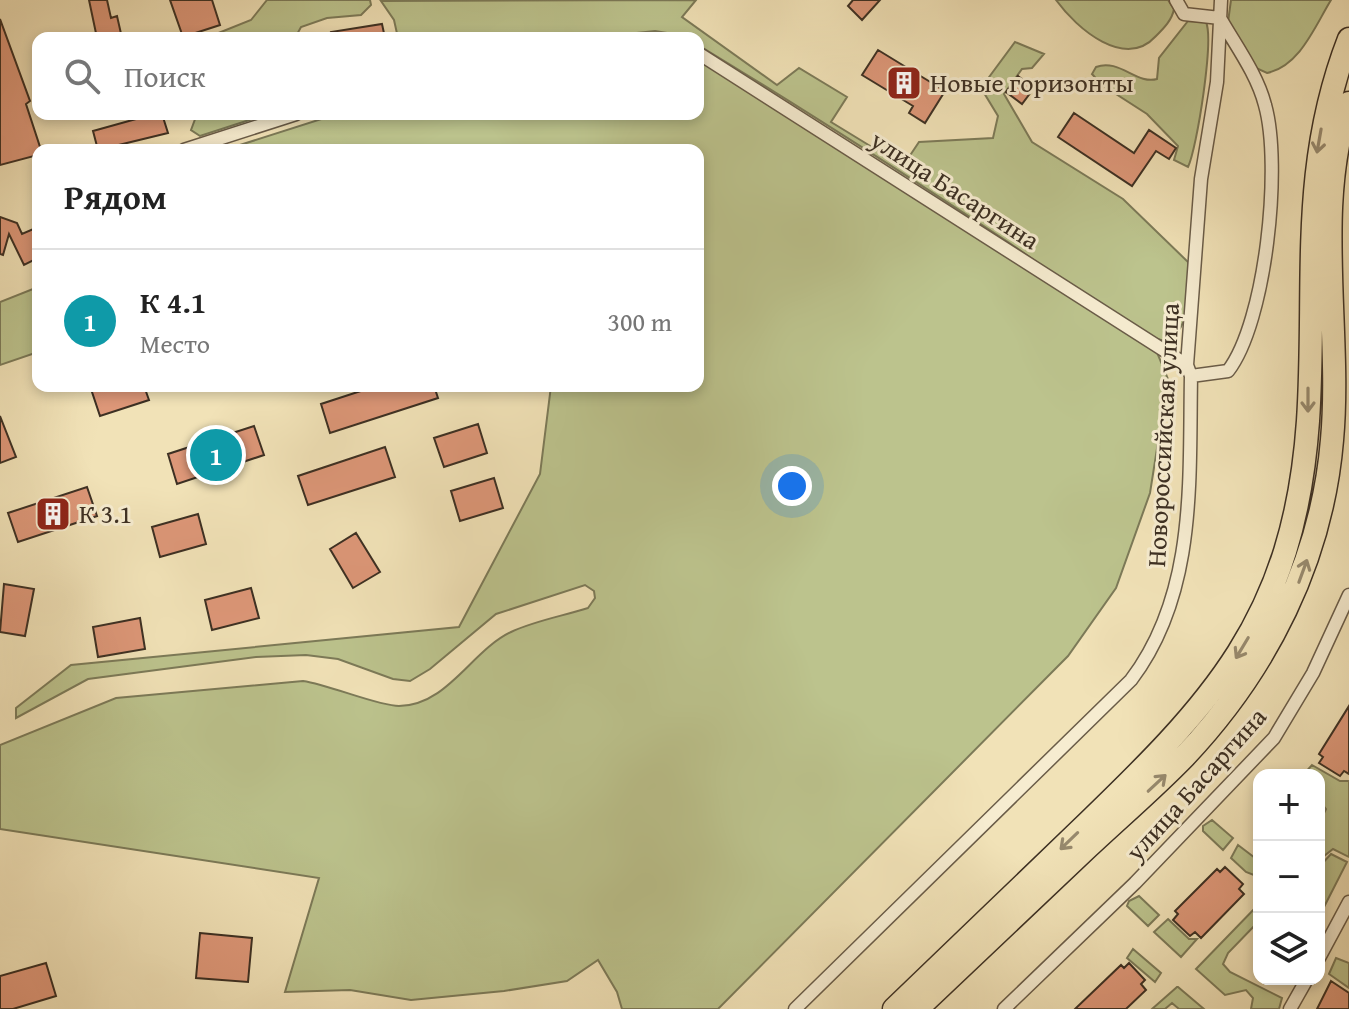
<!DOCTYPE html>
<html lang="ru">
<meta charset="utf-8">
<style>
:root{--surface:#fff;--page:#f2f2f2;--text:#222;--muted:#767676;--line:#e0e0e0;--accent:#8f2418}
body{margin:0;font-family:"Gentium Book Plus",serif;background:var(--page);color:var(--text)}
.controls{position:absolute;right:24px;bottom:24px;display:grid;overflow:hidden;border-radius:16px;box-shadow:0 4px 12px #0003}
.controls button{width:72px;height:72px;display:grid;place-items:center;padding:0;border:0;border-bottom:2px solid var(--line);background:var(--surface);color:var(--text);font:40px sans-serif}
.you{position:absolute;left:792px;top:486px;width:28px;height:28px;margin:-20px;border:6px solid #fff;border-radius:50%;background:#1a73e8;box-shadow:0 0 0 12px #1a73e833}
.badge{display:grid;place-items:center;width:52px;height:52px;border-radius:50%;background:var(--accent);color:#fff;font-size:26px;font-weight:700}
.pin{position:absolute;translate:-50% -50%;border:4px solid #fff;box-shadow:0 2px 8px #0006}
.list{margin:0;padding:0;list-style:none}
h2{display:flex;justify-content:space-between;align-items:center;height:104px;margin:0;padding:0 32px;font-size:34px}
h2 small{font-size:26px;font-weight:400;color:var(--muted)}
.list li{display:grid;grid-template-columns:52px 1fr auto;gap:24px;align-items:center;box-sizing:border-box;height:144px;padding:0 32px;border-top:2px solid var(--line)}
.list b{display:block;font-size:30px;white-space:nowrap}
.list p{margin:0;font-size:26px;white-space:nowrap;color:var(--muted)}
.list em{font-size:26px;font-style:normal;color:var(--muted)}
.icon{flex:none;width:44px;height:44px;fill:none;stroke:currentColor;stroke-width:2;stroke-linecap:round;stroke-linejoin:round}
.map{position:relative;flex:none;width:1349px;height:1009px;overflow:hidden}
.search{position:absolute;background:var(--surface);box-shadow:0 4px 12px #0003;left:32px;top:32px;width:672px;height:88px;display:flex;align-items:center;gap:20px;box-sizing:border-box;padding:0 28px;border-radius:16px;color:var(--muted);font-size:30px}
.panel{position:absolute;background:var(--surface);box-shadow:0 4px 12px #0003;left:32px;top:144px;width:672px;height:248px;border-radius:16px}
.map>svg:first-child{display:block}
.green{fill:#bcc38d;stroke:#7c7a58;stroke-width:2}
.building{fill:#dd9778;stroke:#3d3023;stroke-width:2}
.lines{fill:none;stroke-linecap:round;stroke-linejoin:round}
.street-casing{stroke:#6a5c48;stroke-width:15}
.highway-casing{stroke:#3d3023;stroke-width:25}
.street{stroke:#f6ecd0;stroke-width:12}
.highway{stroke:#f1e2b7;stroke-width:22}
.oneway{stroke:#97896d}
.labels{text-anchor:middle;stroke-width:6;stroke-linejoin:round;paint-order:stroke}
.poi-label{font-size:26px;fill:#3d3023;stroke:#f6ecd0;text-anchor:start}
.street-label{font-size:26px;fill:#3d3023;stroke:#f6ecd0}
</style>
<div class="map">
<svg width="1349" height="1009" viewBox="0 0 1349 1009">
<rect width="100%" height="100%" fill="#f1e2b7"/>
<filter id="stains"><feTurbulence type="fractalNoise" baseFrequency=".0025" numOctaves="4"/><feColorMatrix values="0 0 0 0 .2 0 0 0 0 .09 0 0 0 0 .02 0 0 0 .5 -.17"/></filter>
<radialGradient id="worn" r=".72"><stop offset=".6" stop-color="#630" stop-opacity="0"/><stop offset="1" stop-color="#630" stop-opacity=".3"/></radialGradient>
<path class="green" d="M267,0H370L371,5L361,15L327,18L301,27L295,38H206L251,20Z
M696,0L682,17L777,85L799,68L847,97L831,122L903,166L919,142L993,138L998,116L981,88L1015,42L1044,54L1032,68L1022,69L1004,94L1032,142L1123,199L1188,262C1196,286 1189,327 1168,341C1138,341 1039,262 1008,242C906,175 802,108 698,45V38L655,31L590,38H398L394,20L381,1Z
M1056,0H1168L1174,9C1172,20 1164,28 1156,36C1125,70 1077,29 1056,0Z
M1231,0H1331C1315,26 1300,66 1267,73L1256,68L1228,22Z
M1188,21L1206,22C1214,40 1197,148 1188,167L1174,160L1178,146L1147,114L1102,85L1092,74L1096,67C1119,58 1137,85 1157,79L1159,58Z
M698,56L1154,345L1168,379L1150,493L1116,588L1068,656L718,1009H622L617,992L598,960L567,981L504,991L411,1000L350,990L285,992L319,878L0,829V745L116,698L303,681C330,685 378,706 399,706C448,705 471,651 511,632C534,621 563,616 588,608L595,598L594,591L585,585L496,614L430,669L410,681L393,679L338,659L306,655L256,657L88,679L16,718V708L71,665L459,627L540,474L551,386H698V150H233L237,146L337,114H698Z
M197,114H268L200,136L191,130Z
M38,287V352L0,365V302Z
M1312,765L1340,781H1349V857L1333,849L1319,860V823L1326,809L1319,800V775H1303Z
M1212,820L1233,838L1223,850L1203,831V826Z
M1238,845L1259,861V877L1246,872L1231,858Z
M1331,854L1347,862L1324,907L1319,904V867Z
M1139,896L1159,915L1148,926L1127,906L1129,901Z
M1259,904V921L1228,953L1223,964L1230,972L1282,998L1279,1009H1251L1253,998L1246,990L1225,995L1196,969Z
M1168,919L1189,939H1197L1181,957L1154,932Z
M1133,949L1161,973L1155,982L1127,958Z
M1336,958L1349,963V988L1329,974Z
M1177,987H1178L1204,1009H1179L1172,1003L1165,1009H1152Z"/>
<path class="building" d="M89,0H107L111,18L117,16L122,38H97Z
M170,0H212L220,25L183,37Z
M853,0H880L862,20L848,6Z
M0,19L30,101L26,104L41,150L38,155L0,165Z
M382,24L385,38H332L331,32Z
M878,50L945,91L925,123L909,113L913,106L862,75Z
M1018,76L1034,88L1022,104L1006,92Z
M1074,113L1134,153L1149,130L1176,148L1169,159L1156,151L1132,186L1058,137Z
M154,114H162L168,133L98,150L93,131Z
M0,217L17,223L22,234L38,227V258L24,265L9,234L3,255L0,254Z
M90,386H144L149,400L100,416Z
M376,386H434L438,398L330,433L321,404Z
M0,416L16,457L0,463Z
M478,424L487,453L444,467L434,438Z
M254,426L264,455L177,484L168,454Z
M385,447L395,477L308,505L298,476Z
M494,478L503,508L460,521L451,491Z
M87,487L97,516L18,542L8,513Z
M198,514L206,544L160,557L152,527Z
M356,533L380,572L353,588L330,549Z
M4,584L34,589L25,636L0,632Z
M251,588L259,618L212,630L205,600Z
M140,618L145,649L98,657L93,627Z
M1349,706V774L1344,771L1340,776L1319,763L1323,757L1319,754Z
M1225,867L1243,884L1239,889L1244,894L1201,938L1195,932L1190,936L1173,920L1178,914L1175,911L1217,869L1220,872Z
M200,933L252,938L248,982L196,978Z
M46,963L56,996L13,1009H0V976Z
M1129,963L1145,980L1141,984L1146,990L1126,1009H1075L1121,965L1124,968Z
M1331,981L1349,993V1009H1317Z"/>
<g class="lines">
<defs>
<path id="street" d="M1176,0L1184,14L1220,18C1236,46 1257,74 1265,105C1282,165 1266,322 1228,371L1191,376
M698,53L1187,365
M184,150L296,114
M1319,958L1349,902
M795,1009L1131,680C1197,593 1189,480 1191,376L1187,365L1201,179L1217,82L1221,0
M1004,1009L1135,883L1274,738L1313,673L1349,595
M1290,1009L1307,979"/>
<path id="highway" d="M894,1009C955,950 1016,892 1077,833C1213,702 1294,620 1308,421C1317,286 1298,170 1349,39
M917,1009C974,955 1031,901 1088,847C1120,817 1154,788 1185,756C1267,669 1322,560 1332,440C1342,332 1313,207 1349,103"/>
</defs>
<use href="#street" class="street-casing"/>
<use href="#highway" class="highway-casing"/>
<use href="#street" class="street"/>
<use href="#highway" class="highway"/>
</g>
<defs><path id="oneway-shaft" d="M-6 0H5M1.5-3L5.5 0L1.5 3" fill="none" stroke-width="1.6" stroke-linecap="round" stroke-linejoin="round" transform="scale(2)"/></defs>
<g class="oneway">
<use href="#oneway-shaft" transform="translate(1319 141) rotate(100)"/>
<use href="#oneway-shaft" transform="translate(1308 400) rotate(90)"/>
<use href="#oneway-shaft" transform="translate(1303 571) rotate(-70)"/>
<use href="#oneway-shaft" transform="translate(1242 648) rotate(121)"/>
<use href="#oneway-shaft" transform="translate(1157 783) rotate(-43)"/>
<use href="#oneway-shaft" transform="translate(1069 841) rotate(136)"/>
</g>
<defs>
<symbol id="building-square" viewBox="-11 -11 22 22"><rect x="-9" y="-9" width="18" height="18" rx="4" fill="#8f2418" stroke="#f6ecd0"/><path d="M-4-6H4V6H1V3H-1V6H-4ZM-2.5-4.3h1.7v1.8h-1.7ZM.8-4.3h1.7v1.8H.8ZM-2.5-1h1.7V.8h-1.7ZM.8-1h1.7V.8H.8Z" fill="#fff"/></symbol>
</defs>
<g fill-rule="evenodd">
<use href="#building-square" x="884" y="63" width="40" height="40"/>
<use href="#building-square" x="33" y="494" width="40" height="40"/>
</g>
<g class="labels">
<g class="poi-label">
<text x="930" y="92">Новые горизонты</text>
<text x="79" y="523">К 3.1</text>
</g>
<g class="street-label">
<text transform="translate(955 190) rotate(33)" y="9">улица Басаргина</text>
<text transform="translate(1163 435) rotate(-87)" y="9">Новороссийская улица</text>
<text transform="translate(1196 784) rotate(-48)" y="9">улица Басаргина</text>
</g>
</g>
<rect width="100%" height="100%" filter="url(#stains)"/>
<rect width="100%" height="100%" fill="url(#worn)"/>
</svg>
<div class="controls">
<button>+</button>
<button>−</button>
<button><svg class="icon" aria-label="layers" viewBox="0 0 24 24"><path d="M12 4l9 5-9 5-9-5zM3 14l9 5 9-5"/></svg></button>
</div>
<div class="you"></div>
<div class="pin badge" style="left:216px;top:455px;background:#0f9aa8">1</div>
<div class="search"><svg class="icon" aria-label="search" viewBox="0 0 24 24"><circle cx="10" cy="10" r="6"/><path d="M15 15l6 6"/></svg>Поиск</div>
<section class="panel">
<h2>Рядом<small></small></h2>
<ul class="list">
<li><span class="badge" style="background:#0f9aa8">1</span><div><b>К 4.1</b><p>Место</p></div><em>300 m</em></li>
</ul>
</section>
</div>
